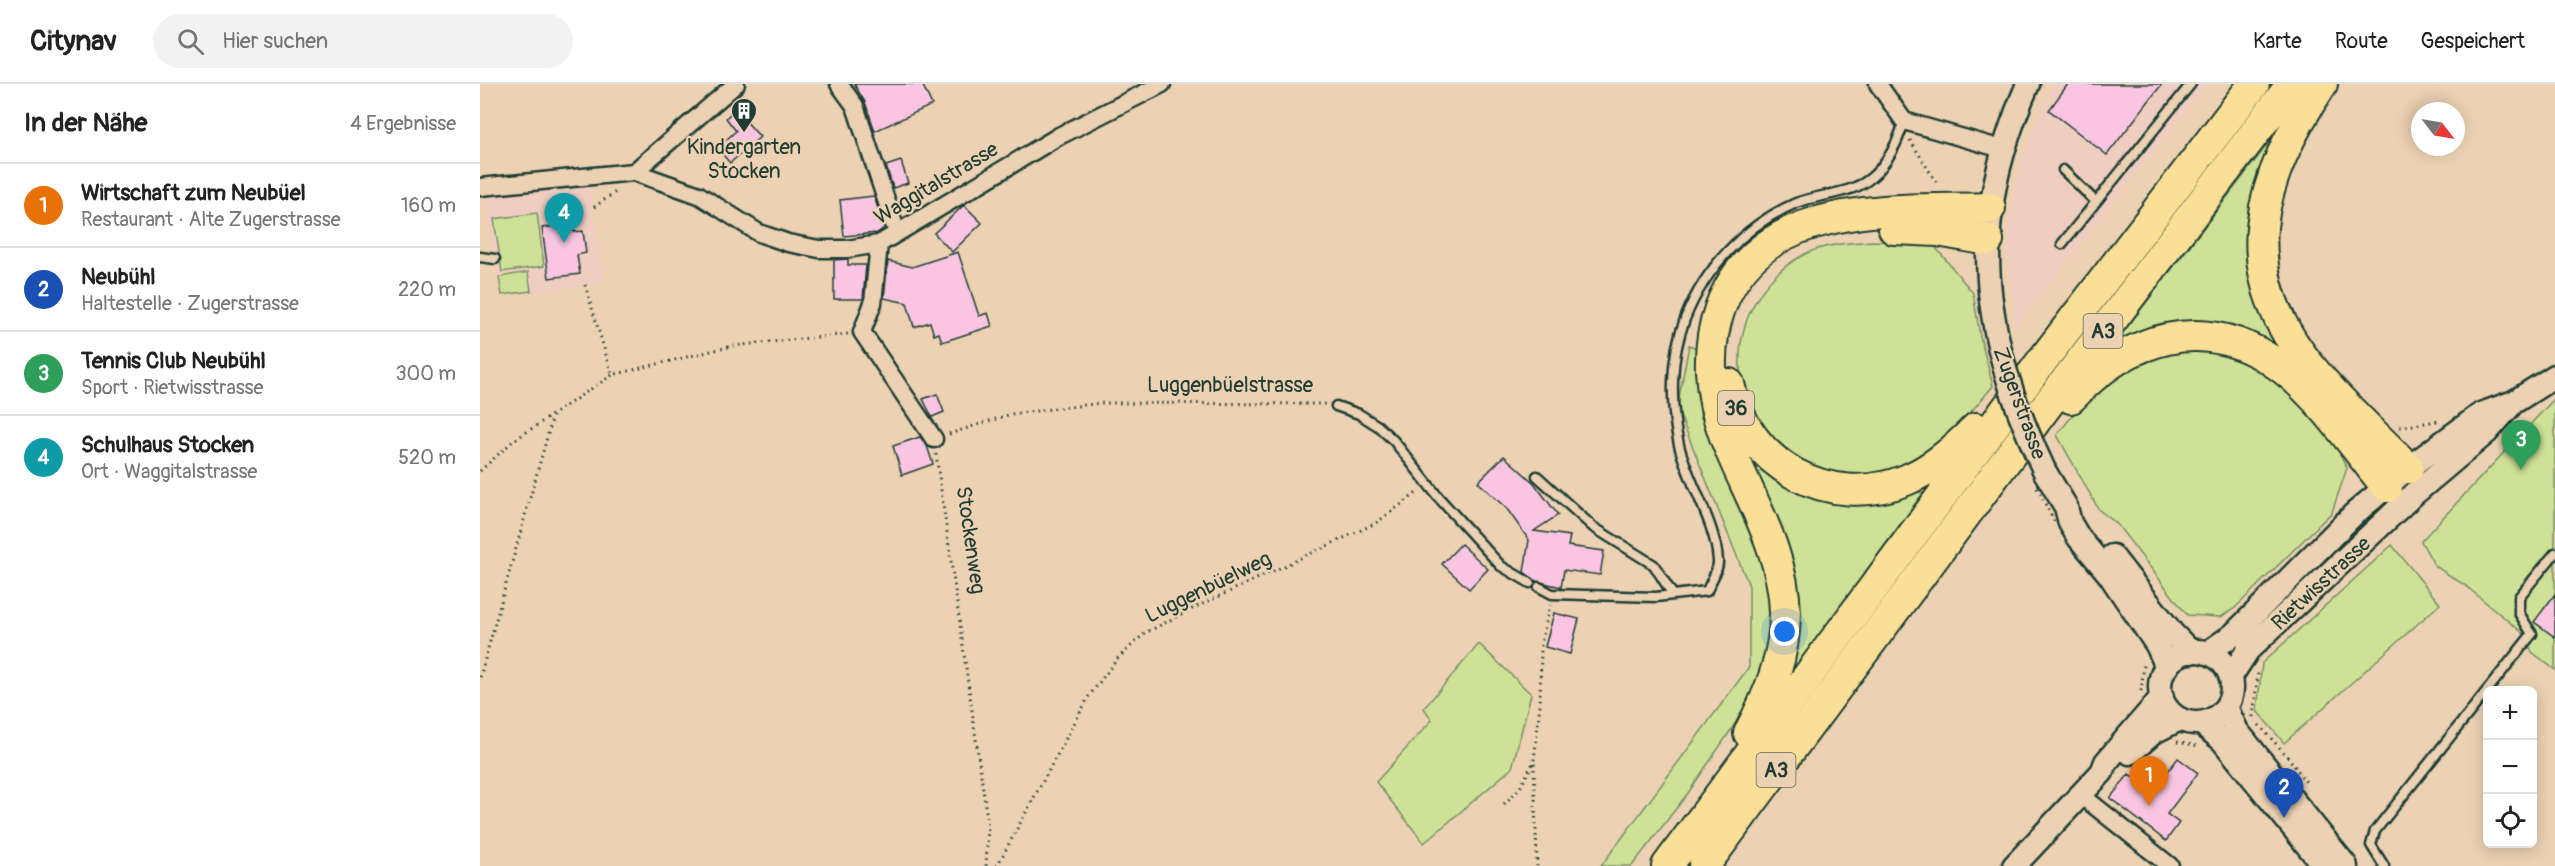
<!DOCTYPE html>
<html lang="de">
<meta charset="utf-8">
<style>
:root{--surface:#fff;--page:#f2f2f2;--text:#222;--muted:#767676;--line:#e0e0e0;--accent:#1f3d34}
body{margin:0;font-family:Pangolin,sans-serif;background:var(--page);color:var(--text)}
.controls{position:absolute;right:18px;bottom:18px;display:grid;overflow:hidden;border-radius:9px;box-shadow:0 3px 15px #0003}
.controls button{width:54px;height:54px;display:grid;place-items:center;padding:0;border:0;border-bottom:2px solid var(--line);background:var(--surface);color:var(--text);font:30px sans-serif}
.compass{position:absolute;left:1931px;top:18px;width:54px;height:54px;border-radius:50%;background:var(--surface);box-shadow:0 3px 15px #0003;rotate:121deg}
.you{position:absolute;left:1305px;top:548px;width:21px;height:21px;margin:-15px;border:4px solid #fff;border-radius:50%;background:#1a73e8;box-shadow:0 0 0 9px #1a73e833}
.badge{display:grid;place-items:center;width:39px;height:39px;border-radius:50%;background:var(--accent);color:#fff;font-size:20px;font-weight:700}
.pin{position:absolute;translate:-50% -50px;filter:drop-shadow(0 2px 3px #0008)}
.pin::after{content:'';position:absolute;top:32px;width:21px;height:18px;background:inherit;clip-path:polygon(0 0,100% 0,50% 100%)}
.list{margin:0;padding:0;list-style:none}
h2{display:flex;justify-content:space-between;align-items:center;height:78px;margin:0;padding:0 24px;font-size:26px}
h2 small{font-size:20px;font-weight:400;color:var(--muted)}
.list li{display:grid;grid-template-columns:39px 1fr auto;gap:18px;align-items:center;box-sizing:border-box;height:84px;padding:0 24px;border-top:2px solid var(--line)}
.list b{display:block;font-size:22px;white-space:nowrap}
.list p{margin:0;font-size:20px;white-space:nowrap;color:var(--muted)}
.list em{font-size:20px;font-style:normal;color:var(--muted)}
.icon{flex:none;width:33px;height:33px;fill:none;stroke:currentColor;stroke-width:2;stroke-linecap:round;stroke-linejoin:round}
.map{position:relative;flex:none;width:2075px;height:782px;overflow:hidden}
header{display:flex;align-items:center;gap:36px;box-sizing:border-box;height:84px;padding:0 30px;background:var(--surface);border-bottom:2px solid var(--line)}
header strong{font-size:28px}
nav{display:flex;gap:33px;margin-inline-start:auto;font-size:21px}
.search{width:420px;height:54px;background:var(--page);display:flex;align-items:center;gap:15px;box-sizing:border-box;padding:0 21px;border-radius:33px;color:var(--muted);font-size:22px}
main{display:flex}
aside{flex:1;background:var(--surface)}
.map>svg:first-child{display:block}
.built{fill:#f0cdc1}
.green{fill:#cee196;stroke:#768f65;stroke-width:1.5}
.building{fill:#f9c5e2;stroke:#1f3d34;stroke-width:1.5}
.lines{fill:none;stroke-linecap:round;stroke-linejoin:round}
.lane-casing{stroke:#1f3d34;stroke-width:13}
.street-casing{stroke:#1f3d34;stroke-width:21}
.secondary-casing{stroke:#1f3d34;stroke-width:27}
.highway-casing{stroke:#1f3d34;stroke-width:34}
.path{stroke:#1f3d34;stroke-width:3;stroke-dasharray:1.5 4.5;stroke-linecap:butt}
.lane{stroke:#ecd1b3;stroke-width:8}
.street{stroke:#ecd1b3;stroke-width:16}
.secondary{stroke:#ecd1b3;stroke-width:22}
.highway{stroke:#fbdf96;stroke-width:30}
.secondary-bridge-casing{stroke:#1f3d34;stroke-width:27;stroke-linecap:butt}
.path-bridge{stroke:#1f3d34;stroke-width:3;stroke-dasharray:1.5 4.5;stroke-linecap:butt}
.secondary-bridge{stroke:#ecd1b3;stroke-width:22}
.labels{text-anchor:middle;stroke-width:4.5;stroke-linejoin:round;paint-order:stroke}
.shield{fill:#ecd1b3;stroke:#5c695a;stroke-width:1.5}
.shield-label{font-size:20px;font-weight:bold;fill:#1f3d34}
.poi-label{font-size:21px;fill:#1f3d34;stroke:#ecd1b3}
.street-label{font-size:21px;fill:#1f3d34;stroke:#ecd1b3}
</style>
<header>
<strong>Citynav</strong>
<div class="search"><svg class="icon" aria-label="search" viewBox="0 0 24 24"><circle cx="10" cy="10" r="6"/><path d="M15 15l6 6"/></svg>Hier suchen</div>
<nav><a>Karte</a><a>Route</a><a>Gespeichert</a></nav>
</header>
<main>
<aside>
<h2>In der Nähe<small>4 Ergebnisse</small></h2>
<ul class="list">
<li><span class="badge" style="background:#e8710a">1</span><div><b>Wirtschaft zum Neubüel</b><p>Restaurant · Alte Zugerstrasse</p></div><em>160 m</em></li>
<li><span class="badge" style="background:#1a4fb4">2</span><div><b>Neubühl</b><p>Haltestelle · Zugerstrasse</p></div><em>220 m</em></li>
<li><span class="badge" style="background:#2e9e5b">3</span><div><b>Tennis Club Neubühl</b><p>Sport · Rietwisstrasse</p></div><em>300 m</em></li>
<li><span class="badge" style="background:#0f9aa8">4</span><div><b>Schulhaus Stocken</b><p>Ort · Waggitalstrasse</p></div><em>520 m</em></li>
</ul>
</aside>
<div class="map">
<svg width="2075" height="782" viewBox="0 0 2075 782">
<rect width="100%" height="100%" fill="#ecd1b3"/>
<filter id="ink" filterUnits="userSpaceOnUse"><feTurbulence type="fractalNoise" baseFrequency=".0167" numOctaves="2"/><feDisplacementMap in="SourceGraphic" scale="12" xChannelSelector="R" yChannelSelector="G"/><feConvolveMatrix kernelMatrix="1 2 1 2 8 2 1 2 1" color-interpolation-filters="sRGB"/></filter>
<g filter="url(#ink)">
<path class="built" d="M1573,0H1727L1535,244L1528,148L1532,118L1542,75Z
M109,95L124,198L20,213L6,107Z"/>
<path class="green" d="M1822,16L1774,129L1815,272L1674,246L1635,259Z
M57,129L64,182L22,188L14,135Z
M1392,157L1452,159L1493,209L1500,252L1513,302C1490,329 1469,356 1439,375C1431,381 1419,383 1409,386C1402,389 1395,392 1388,394C1371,397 1351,391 1335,385C1238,349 1235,217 1325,170C1344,160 1370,159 1392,157Z
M48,188L51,207L22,211L19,193Z
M1209,261L1219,265L1220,331L1288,491L1290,565L1280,596L1255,640L1208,709L1152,782H1121L1269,583V502L1197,324Z
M1715,262L1760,270L1790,287L1852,354L1867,384L1852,428L1755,524L1741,533L1707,531L1636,439L1619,426L1577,351L1618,299L1667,270Z
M2075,314V586L2052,568L2044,550L1986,502L1955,482L1941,457Z
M1253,350L1280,375L1443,409L1307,595L1310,573Z
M1912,461L1960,520L1804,659L1777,627L1782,579Z
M999,560L1051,610L1032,684L944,759L896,698L952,636L944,624Z"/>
<path class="building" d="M374,0H442L452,21L395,47L385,18Z
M1588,0H1682L1627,71L1569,26Z
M255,25L280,53L250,79L237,64L256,47L246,34Z
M421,77L428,99L413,104L406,82Z
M394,112L404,144L397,149L364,152L360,116Z
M484,121L502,139L472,168L454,149Z
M93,140L94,148L103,147L106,169L97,171L100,190L69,194L62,144Z
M478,168L499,232L508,229L512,242L462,258L459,249L454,251L450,238L434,243L427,219L404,214L408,177L432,183Z
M368,175V181H386L383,215H354V176Z
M457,310L464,328L452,333L443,315Z
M440,353L447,362L453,380L422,391L413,362Z
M1024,372L1054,399L1078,431L1054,447L1090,452L1088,462L1124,467L1120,491L1084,486L1081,503L1056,497L1044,488L1049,456L1027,425L998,398Z
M981,460L1008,485L989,505L962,480Z
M2075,510V553L2054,538Z
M1074,529L1099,535L1090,570L1065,563Z
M1698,674L1718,689L1687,730L1699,739L1686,757L1630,714L1649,690L1672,708Z"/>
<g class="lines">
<defs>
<path id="lane" d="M1583,86L1616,118
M1582,160L1711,0
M0,173L15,175
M856,322L879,330L898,342L914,357L959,414L1021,482L1050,499
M1057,392L1113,443L1174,481L1193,511
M1059,503L1072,510L1176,513L1227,507C1230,498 1239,486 1238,477C1236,439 1208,398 1199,361C1190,320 1190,274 1205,235C1225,184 1265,141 1316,119C1334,112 1355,111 1373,104C1400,95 1417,63 1424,37
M1904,782L1891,761L1895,747L2052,550L2039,529V513L2075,469"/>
<path id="street" d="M359,0L375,22L417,149
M1398,0L1424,37L1522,65
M154,88L256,0
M0,103L154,88L219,111L279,149L308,159L339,165H367L399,160L579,52L682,0
M399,160L393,219L382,248L454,355
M1601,711L1690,782"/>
<path id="secondary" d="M1512,224C1500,142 1516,74 1548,0
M1565,388L1586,423L1590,439L1599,454L1629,490L1677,561L1687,583
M1632,472L1693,550L1711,568
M1680 603a36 36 0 1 1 72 0a36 36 0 1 1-72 0Z
M1727,569L1753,551L1874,430L1928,384L2001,330L2034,318L2075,292
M1751,592L1768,566L1935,409L2007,348L2031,321
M1746,623L1757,647L1866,782
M1721,639L1743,657L1844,782
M1650,669L1674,648L1700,635
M1534,782L1622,688L1626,678L1682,613"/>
<path id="highway" d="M1842,0C1779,95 1750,184 1830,282C1859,318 1895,350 1928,384
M1414,145L1458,147L1508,156
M1249,300C1266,381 1349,427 1426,396C1453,385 1475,365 1496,344
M1591,314C1648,253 1724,228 1798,281C1838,309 1875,364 1907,403
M1269,649C1289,611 1305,573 1305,529C1304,466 1267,410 1245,353C1212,266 1235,168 1334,139C1390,122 1452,126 1510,124
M1187,782L1559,281L1774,0
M1224,782L1571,316L1812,0"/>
</defs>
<use href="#lane" class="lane-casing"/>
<use href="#street" class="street-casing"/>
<use href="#secondary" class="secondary-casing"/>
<use href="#highway" class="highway-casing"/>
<path class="path" d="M1430,56L1458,101
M114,123L137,107
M105,201L132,291
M1920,343L1958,337
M469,350L531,330L621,319L845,320
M456,370L508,741L506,782
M0,387L33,357L132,291L252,262L368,250
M0,593L73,332
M1661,607L1664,581
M1773,633L1778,589
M1779,641L1808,673L1828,701
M1697,658L1718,662
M1054,679L1057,782
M1024,720L1040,704L1054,677L1060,621L1061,560L1070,521
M517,782L609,612L638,574L665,549L712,525L896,439L938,408"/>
<use href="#lane" class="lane"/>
<use href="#street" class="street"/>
<use href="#secondary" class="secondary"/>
<use href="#highway" class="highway"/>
<defs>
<path id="secondary-bridge" d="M1512,224C1520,282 1540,335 1565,388"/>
</defs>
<use href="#secondary-bridge" class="secondary-bridge-casing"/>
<path class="path-bridge" d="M1557,404L1574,437"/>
<use href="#secondary-bridge" class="secondary-bridge"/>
</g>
</g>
<defs>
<symbol id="building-pin" viewBox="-11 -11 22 30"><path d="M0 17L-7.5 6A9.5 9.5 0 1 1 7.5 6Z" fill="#1f3d34" stroke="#ecd1b3"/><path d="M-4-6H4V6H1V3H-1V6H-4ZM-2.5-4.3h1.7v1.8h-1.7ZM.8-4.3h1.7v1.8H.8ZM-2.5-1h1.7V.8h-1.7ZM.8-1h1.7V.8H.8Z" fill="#fff"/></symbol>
</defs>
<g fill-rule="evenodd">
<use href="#building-pin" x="249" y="12" width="30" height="40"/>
</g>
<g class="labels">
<g class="shield">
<rect x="1603.5" y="230" width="39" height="34" rx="4.5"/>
<rect x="1238" y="307" width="36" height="34" rx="4.5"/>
<rect x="1276.5" y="669" width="39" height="34" rx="4.5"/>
</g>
<g class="shield-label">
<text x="1623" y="254">A3</text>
<text x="1256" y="331">36</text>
<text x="1296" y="693">A3</text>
</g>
<g class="poi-label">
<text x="264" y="70">Kindergarten<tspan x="264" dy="24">Stocken</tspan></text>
</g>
<g class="street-label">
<text transform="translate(456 99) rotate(-31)" y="7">Waggitalstrasse</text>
<text x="750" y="308">Luggenbüelstrasse</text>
<text transform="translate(1540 319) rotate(70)" y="7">Zugerstrasse</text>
<text transform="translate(491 456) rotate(82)" y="7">Stockenweg</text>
<text transform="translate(1841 499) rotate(-43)" y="7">Rietwisstrasse</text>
<text transform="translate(728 503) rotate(-26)" y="7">Luggenbüelweg</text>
</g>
</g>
</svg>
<div class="controls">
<button>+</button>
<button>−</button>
<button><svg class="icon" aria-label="locate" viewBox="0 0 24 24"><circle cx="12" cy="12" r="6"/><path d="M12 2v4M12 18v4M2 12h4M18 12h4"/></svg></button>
</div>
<svg class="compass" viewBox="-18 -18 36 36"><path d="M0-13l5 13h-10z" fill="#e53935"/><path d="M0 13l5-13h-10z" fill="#767676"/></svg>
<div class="you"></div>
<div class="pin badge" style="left:1669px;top:722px;background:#e8710a">1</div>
<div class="pin badge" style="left:1804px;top:734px;background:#1a4fb4">2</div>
<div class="pin badge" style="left:2041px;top:386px;background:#2e9e5b">3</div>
<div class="pin badge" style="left:84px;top:159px;background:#0f9aa8">4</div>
</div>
</main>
